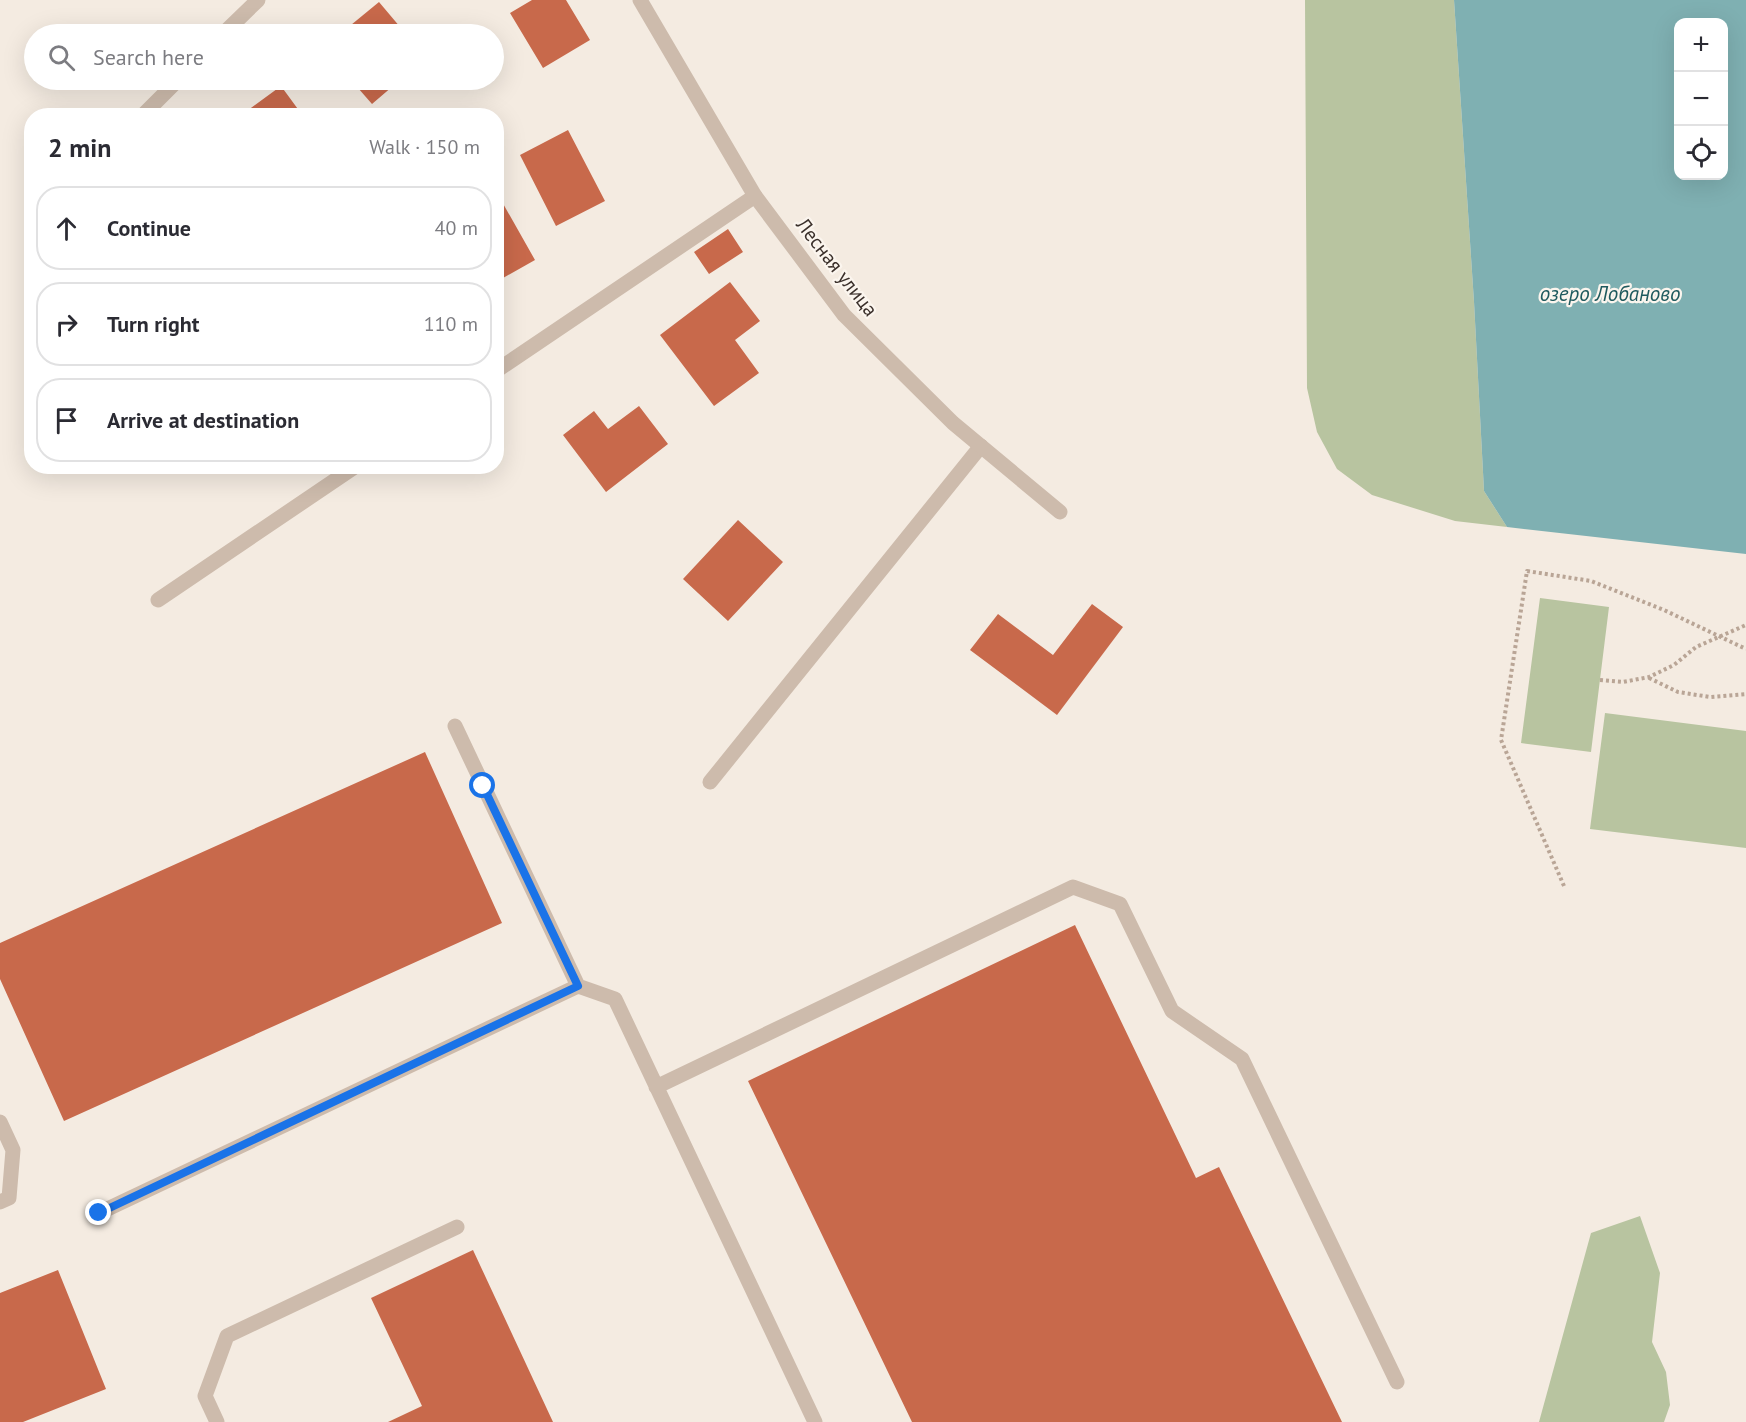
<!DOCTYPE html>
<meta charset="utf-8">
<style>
:root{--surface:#fff;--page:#f7f7f7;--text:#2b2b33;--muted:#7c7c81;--line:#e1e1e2}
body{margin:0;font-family:"PT Sans",sans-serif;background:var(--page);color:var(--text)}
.controls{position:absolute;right:18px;top:18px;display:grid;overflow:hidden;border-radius:12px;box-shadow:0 6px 24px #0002}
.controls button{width:54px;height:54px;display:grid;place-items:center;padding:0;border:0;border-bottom:2px solid var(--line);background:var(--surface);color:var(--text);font:30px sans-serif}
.stop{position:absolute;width:18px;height:18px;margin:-14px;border:4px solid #1a73e8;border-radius:50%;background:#fff}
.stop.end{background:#1a73e8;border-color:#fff;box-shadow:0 2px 6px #0008}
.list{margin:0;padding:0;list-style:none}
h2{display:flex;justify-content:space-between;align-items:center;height:78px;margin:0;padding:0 24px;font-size:26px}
h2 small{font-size:20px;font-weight:400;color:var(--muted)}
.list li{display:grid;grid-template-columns:39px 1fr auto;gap:18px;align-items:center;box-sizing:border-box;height:84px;margin:0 12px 12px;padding:0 12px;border:2px solid var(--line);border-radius:24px}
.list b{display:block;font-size:22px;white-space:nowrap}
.list em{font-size:20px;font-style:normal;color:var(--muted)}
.icon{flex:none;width:33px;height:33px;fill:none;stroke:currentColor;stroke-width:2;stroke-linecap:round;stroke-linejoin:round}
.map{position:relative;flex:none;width:1746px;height:1422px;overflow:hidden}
.search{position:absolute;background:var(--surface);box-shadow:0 6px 24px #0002;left:24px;top:24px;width:480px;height:66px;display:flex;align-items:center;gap:15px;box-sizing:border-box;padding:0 21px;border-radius:33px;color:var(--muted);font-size:22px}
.panel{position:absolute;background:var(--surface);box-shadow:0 6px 24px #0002;left:24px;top:108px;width:480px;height:366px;border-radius:24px}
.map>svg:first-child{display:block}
.green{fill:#b8c4a0}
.water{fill:#7fb0b2;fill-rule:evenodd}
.building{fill:#c8694b}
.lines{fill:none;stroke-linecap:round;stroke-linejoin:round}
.path{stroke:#b9a596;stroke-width:4;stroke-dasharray:3 3;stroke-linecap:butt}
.service{stroke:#cdbbac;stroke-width:15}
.minor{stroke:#cdbbac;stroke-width:15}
.route{stroke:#1a73e8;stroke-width:8}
.labels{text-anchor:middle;stroke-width:4.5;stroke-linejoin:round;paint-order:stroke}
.street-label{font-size:20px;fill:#3b302b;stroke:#fbf5ee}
.water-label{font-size:21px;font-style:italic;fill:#1f5a5e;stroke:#fbf5ee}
</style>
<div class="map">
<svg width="1746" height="1422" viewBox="0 0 1746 1422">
<rect width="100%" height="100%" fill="#f4ebe1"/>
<path class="green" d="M1305,0H1454L1474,302L1484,491L1507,527L1455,521L1372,495L1337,469L1317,432L1307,388Z
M1540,598L1609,607L1591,752L1521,743Z
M1605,713L1746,731V848L1590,829Z
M1640,1216L1660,1273L1652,1342L1666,1372L1670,1405L1664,1422H1539L1591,1233Z"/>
<path class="water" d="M1454,0H1746V554L1507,527L1484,491L1474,302ZM1678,22H1724V176H1678Z"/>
<path class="building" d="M532,0H566L590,40L543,68L510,13Z
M379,2L406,34H340Z
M351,80H400L372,104Z
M281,86L303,116H240Z
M568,130L605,201L556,226L520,155Z
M501,200L535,260L496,282V202Z
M728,229L743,252L709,274L694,252Z
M730,282L760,321L735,340L759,373L714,406L660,335Z
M639,406L668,444L606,492L563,435L594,411L608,429Z
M738,520L783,562L728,621L683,579Z
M1092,604L1123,627L1057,715L970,650L998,614L1053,655Z
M425,752L502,923L64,1121L0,979V943Z
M1075,925L1196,1178L1219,1167L1342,1422H912L748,1081Z
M473,1250L553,1422H388L422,1406L371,1298Z
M58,1270L106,1389L23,1422H0V1293Z"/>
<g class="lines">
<path class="path" d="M1649,678L1678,692L1710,697L1746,694
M1600,680L1623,682L1649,677L1674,665L1696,647L1746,625
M1564,886L1501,740L1527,571L1591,581L1664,610L1746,649"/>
<path class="service" d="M223,34L258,0
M142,116L178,80
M496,371L755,196
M158,600L356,466
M455,726L578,986
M710,782L981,446
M656,1087L1073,887L1120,904L1172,1011L1242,1059L1397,1382
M0,1122L13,1150L9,1198L0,1202
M99,1213L578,986L615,999L815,1422
M217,1422L205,1396L227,1336L457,1227"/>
<path class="minor" d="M640,0L755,196L844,315L953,423L1060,512"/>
</g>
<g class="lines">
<path class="route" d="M99,1213L578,986L483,786"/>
</g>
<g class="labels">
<g class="street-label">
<text transform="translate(837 267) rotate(52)" y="7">Лесная улица</text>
</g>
<g class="water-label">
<text x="1610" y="301">озеро Лобаново</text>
</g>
</g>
</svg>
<div class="controls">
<button>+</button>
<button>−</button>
<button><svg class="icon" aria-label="locate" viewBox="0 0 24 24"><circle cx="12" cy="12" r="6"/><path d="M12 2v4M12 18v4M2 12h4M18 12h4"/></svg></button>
</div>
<div class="stop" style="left:483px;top:786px"></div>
<div class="stop end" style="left:99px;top:1213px"></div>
<div class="search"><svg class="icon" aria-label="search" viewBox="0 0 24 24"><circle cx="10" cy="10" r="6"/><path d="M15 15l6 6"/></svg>Search here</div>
<section class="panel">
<h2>2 min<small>Walk · 150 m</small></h2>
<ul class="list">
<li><svg class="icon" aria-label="ahead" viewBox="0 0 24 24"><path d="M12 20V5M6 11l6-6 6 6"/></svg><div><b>Continue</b></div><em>40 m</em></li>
<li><svg class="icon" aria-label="right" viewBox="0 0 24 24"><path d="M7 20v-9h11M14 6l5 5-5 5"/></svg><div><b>Turn right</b></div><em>110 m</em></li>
<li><svg class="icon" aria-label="arrive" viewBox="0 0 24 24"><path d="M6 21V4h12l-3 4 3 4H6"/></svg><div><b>Arrive at destination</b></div></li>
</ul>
</section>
</div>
